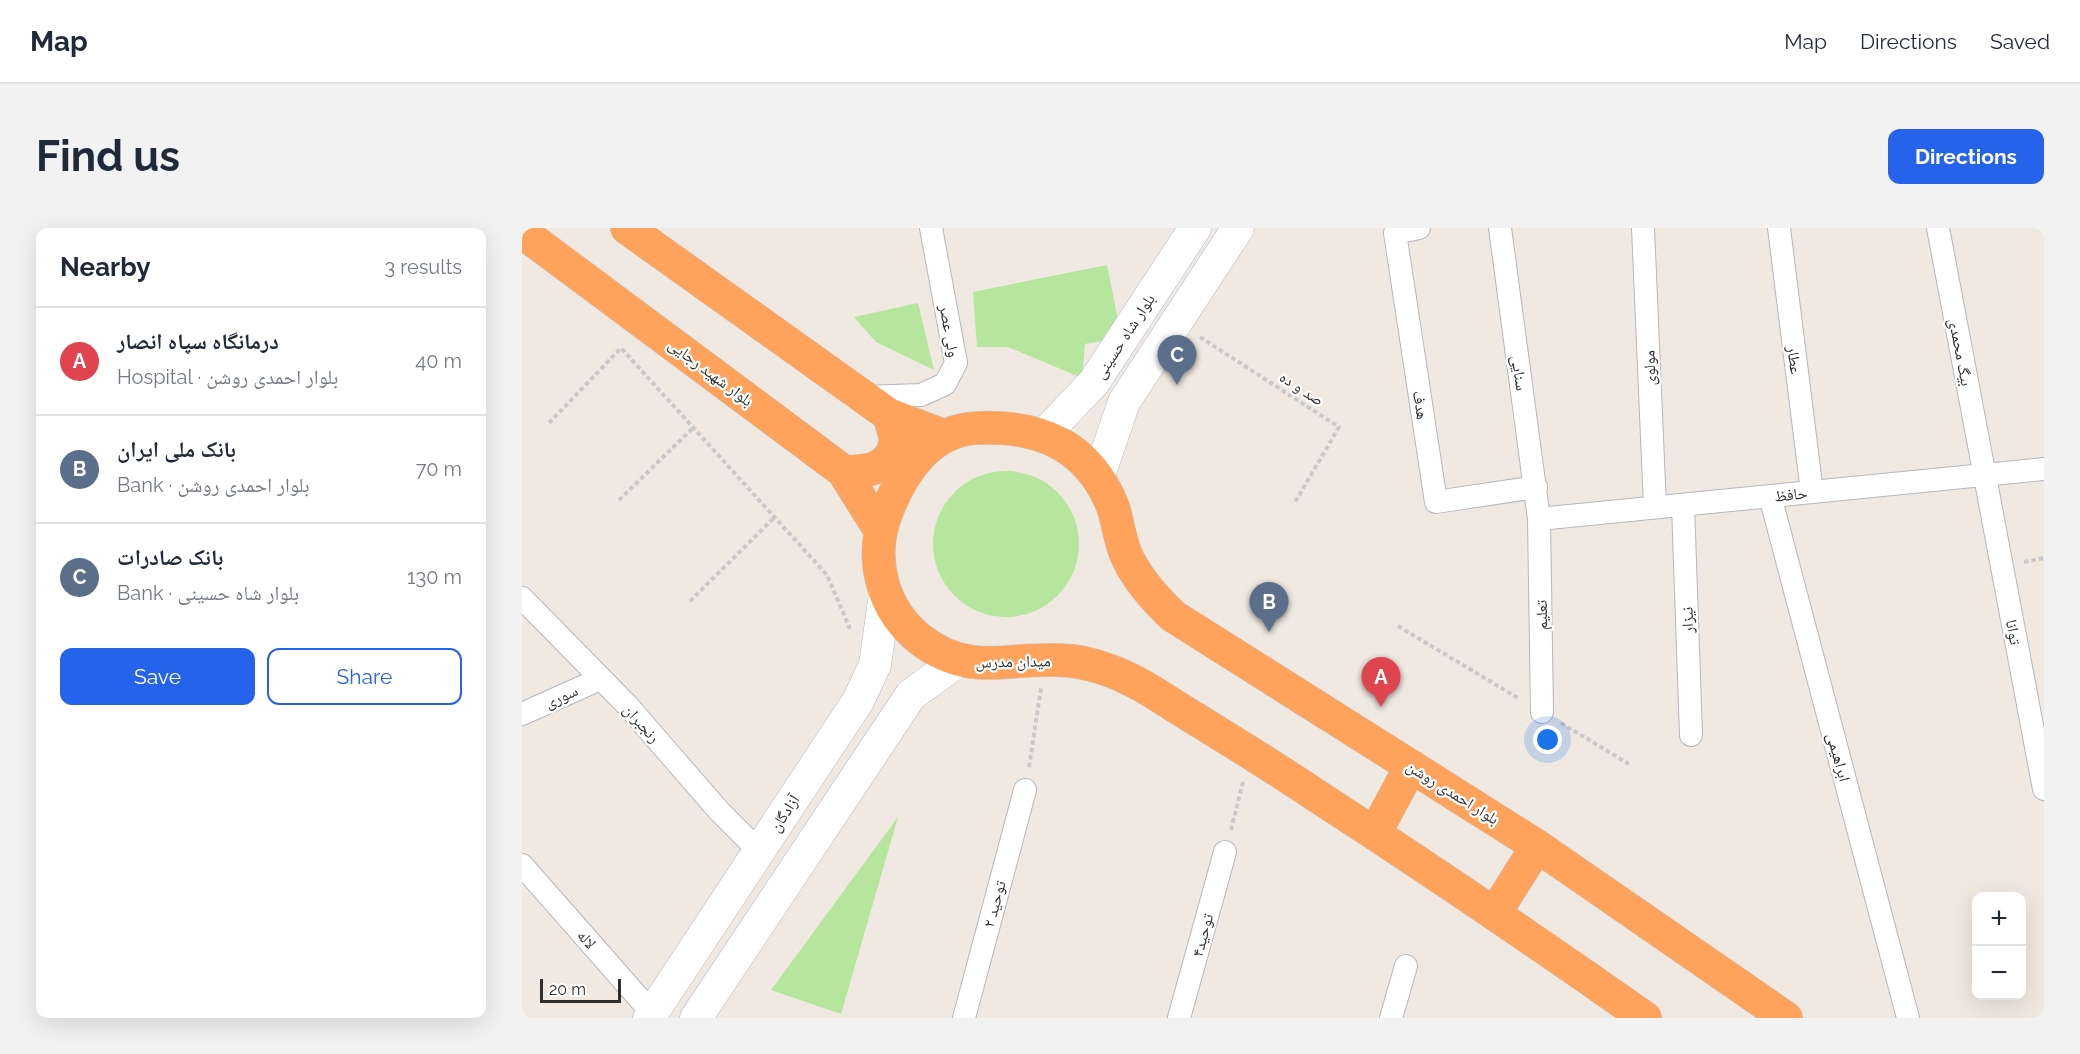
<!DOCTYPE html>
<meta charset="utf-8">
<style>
:root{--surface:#fff;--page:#f2f2f3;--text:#1f2937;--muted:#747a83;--line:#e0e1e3;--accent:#2563eb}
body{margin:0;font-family:Raleway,"Noto Naskh Arabic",sans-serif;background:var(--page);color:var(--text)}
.controls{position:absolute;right:18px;bottom:18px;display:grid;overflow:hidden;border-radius:12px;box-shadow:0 6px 24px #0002}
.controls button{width:54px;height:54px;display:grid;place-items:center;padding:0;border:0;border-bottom:2px solid var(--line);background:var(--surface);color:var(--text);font:30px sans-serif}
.scale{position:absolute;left:18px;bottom:15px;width:81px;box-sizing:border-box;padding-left:6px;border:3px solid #2e2e2e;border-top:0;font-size:16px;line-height:21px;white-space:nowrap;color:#2e2e2e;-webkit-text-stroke:4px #fff;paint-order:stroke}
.you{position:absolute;left:1026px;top:512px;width:21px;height:21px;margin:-15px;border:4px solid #fff;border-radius:50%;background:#1a73e8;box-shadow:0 0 0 9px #1a73e833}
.badge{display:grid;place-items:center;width:39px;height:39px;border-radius:50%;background:var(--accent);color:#fff;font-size:20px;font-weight:700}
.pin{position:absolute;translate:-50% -50px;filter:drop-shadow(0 2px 3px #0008)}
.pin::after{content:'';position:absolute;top:32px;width:21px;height:18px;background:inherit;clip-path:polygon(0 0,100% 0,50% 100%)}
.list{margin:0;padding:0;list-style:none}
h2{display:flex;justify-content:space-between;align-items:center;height:78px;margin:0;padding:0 24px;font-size:26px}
h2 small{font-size:20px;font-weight:400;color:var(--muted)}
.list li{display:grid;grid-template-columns:39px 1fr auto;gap:18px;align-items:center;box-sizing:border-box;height:108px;padding:0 24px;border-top:2px solid var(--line)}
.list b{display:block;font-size:22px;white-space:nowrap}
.list p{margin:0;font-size:20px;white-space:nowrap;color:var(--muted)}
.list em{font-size:20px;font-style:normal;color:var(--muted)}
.actions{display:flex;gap:12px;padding:18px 24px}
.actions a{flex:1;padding:14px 0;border:2px solid var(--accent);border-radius:12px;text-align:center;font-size:21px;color:var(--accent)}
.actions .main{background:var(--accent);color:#fff}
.map{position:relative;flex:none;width:1522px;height:790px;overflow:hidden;border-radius:12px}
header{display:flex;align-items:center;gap:36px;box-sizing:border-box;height:84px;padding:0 30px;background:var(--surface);border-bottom:2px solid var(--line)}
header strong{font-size:28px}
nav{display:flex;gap:33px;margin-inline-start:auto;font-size:21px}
.intro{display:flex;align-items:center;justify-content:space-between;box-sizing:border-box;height:144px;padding:0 36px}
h1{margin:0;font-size:42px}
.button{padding:15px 27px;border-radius:12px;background:var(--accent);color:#fff;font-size:21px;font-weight:700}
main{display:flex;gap:36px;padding:0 36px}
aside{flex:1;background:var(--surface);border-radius:12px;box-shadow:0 6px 24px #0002}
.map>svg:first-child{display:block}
.green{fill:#b6e59e}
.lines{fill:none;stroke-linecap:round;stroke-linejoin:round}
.street-casing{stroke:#b4b7c1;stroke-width:24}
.secondary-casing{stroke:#b4b7c1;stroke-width:33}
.highway-casing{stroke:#c9c9c9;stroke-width:34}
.path{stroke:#c9c9c9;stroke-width:4;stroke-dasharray:4.5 3;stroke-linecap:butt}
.street{stroke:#fff;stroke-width:22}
.secondary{stroke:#fff;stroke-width:32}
.highway{stroke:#ffa35c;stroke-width:33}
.labels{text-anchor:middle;stroke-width:4.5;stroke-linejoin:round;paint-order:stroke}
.street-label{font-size:16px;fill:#2e2e2e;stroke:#fff}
</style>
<header>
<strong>Map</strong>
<nav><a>Map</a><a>Directions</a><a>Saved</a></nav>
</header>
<div class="intro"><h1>Find us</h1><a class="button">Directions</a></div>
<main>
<aside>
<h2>Nearby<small>3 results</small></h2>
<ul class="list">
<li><span class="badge" style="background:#e0444e">A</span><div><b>درمانگاه سپاه انصار</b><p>Hospital · بلوار احمدی روشن</p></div><em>40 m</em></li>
<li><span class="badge" style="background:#5c6f8a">B</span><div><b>بانک ملی ایران</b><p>Bank · بلوار احمدی روشن</p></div><em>70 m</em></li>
<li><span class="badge" style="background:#5c6f8a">C</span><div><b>بانک صادرات</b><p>Bank · بلوار شاه حسینی</p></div><em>130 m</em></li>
</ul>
<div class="actions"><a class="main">Save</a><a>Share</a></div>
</aside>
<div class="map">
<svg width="1522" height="790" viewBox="0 0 1522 790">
<rect width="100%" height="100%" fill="#efe9e1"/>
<path class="green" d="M585,37L595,87L589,111L563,116L560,150L486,119H455L451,64Z
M396,75L412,142L354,114L332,89Z
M411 316a73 73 0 1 1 146 0a73 73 0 1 1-146 0Z
M376,589L319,786L249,762Z"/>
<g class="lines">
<defs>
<path id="street" d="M897,0L873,5L914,274L1014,259
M978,0L1017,291L1020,484
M1121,0L1133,279
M1257,0L1290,264
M1416,0L1522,561
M342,169L399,167L423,156L434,135L409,0
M1248,268L1386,790
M1161,277L1169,507
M1017,291L1522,241
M0,370L106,478L197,583L237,623
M0,486L78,451
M0,637L130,785
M442,790L503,562
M657,790L703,624
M869,790L884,738"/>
<path id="secondary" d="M521,208L572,154L673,0
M576,250L602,174L716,0
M127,790L336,473L353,437L363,366
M174,790L389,467L437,432"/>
<path id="highway" d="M105,0L367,187L422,208
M0,4L321,243L358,302
M321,243C342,245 370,241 373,215C374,207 369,195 367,187
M853,605L889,538
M973,685L1015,618
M1123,790C1015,714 906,640 795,568C752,539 708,512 664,485C646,474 628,461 609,452C592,443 568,435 549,433C492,426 451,452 399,412C360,382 347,331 364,286C379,245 408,201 456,200C518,197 567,218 591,279C597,297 598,317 607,333C618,354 634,372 651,388L1015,618L1264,790"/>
</defs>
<use href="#street" class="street-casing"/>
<use href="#secondary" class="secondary-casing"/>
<use href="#highway" class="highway-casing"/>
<path class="path" d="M678,109L817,199L772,276
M27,195L99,120L305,347L328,401
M97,272L171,200
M1502,334L1522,330
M168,373L253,289
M876,398L996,470
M1039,495L1107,536
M507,539L519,460
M709,602L721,554"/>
<use href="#street" class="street"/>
<use href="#secondary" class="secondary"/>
<use href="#highway" class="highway"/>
</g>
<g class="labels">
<g class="street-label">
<text transform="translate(428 103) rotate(80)" y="6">ولی عصر</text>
<text transform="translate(602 108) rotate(-57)" y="6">بلوار شاه حسینی</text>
<text transform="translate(1439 124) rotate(79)" y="6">بیگ محمدی</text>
<text transform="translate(1273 132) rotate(83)" y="6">عطار</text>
<text transform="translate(1127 140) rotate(-92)" y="6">مولوی</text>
<text transform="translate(189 144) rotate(37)" y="6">بلوار شهید رجایی</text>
<text transform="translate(998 145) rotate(82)" y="6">سنایی</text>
<text transform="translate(780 160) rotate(33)" y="6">صد و ده</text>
<text transform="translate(899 177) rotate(81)" y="6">هدف</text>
<text transform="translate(1269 266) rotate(-6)" y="6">حافظ</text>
<text transform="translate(1019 387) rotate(-91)" y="6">تعلیم</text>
<text transform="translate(1165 392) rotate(-92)" y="6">نیزار</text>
<text transform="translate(1492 404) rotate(79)" y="6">توانا</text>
<text transform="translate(491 433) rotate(-1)" y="6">میدان مدرس</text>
<text transform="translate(39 468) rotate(-24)" y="6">سوری</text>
<text transform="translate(120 495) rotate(48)" y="6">رنجبران</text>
<text transform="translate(1317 529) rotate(75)" y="6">ابراهیمی</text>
<text transform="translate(931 564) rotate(32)" y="6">بلوار احمدی روشن</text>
<text transform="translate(262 585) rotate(-57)" y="6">آزادگان</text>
<text transform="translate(472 676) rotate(-75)" y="6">توحید ۲</text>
<text transform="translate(680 707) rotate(-75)" y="6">توحید۴</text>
<text transform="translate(65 711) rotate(49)" y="6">لاله</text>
</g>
</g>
</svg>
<div class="controls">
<button>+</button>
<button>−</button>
</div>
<div class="scale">20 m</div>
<div class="you"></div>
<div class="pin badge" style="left:859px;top:479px;background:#e0444e">A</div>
<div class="pin badge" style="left:747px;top:404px;background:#5c6f8a">B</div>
<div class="pin badge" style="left:655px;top:157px;background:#5c6f8a">C</div>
</div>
</main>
